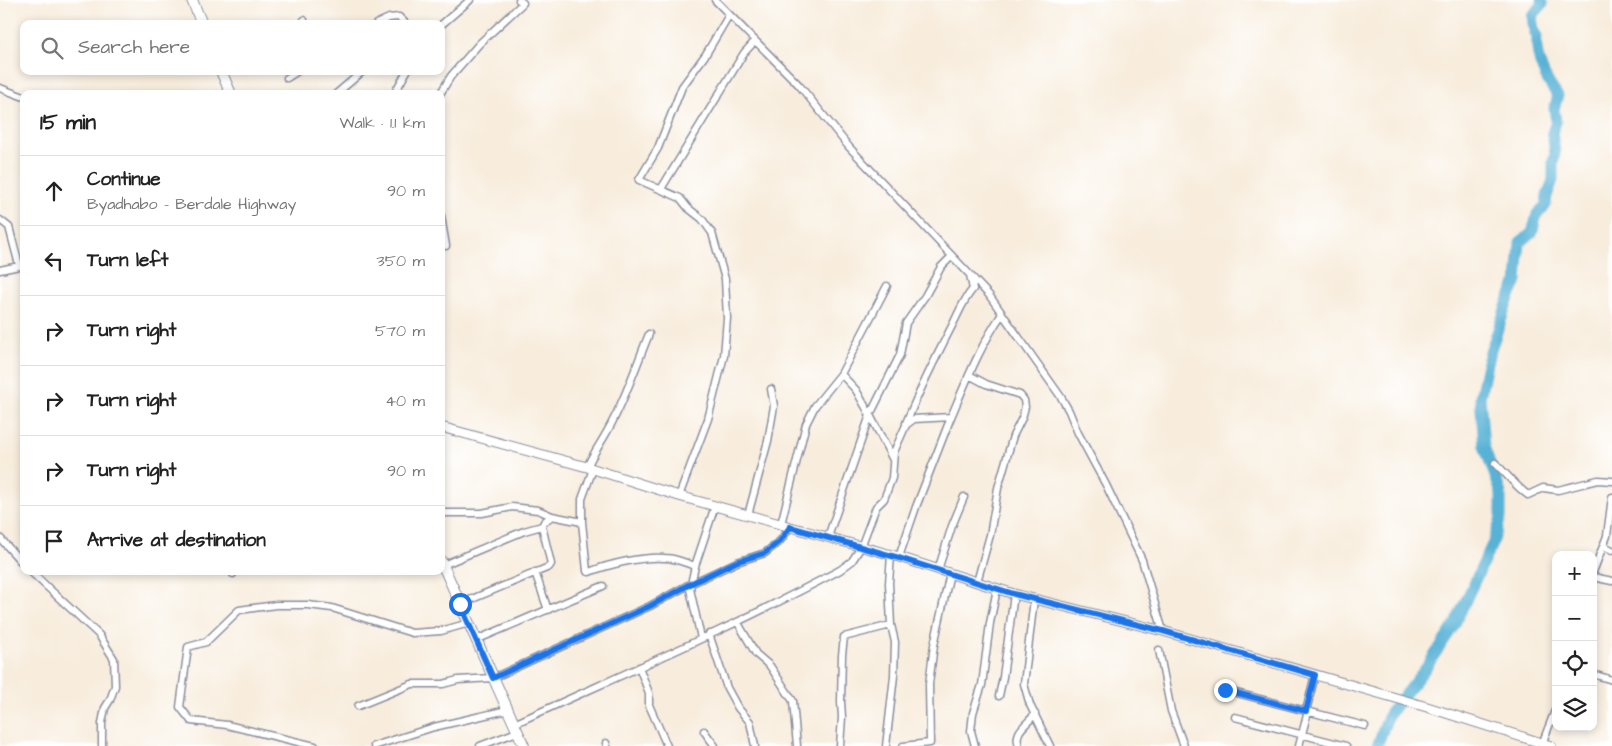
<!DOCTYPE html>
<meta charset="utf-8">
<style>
:root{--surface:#fff;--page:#f2f2f2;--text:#222;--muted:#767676;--line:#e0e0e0}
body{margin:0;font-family:"Architects Daughter",sans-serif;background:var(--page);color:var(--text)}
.controls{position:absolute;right:15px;bottom:15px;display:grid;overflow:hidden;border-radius:10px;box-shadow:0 2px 8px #0003}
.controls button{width:45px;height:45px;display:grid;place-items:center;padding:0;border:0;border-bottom:1px solid var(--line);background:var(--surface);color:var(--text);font:25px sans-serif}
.stop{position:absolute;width:15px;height:15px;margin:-11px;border:4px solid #1a73e8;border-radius:50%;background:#fff}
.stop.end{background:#1a73e8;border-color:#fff;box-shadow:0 1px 5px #0008}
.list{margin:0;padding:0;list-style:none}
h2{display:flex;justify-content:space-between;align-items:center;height:65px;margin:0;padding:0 20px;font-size:21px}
h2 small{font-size:16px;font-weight:400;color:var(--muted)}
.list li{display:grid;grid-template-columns:32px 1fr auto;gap:15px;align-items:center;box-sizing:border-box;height:70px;padding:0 20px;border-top:1px solid var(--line)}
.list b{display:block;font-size:19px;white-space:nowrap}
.list p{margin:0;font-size:16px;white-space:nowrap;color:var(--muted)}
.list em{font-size:16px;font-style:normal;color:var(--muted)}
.icon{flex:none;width:28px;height:28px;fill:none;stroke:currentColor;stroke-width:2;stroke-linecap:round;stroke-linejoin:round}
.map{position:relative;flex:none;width:1612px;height:746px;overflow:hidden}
.search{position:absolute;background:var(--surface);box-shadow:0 2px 8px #0003;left:20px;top:20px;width:425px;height:55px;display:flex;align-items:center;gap:12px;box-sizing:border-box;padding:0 18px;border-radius:10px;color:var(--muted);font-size:19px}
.panel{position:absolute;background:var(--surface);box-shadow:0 2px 8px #0003;left:20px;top:90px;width:425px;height:485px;border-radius:10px}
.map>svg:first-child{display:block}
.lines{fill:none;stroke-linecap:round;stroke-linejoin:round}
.river{stroke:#59b2d6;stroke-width:11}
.street-casing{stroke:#8a8e9e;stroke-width:9}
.secondary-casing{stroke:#8a8e9e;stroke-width:11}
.primary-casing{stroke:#8a8e9e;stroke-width:12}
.street{stroke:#fff;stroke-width:6}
.secondary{stroke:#fff;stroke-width:9}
.primary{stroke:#fff;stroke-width:10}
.route{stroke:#1a73e8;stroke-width:6}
</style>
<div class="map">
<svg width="1612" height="746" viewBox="0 0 1612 746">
<rect width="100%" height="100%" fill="#fff"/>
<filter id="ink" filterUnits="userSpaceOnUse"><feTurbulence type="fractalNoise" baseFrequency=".02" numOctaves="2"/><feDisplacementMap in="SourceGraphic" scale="10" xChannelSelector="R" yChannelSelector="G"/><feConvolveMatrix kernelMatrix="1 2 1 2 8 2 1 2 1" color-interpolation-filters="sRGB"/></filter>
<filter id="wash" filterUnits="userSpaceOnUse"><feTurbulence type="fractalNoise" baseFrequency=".0096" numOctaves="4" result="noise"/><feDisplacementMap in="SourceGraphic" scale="20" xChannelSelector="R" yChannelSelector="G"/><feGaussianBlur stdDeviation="1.12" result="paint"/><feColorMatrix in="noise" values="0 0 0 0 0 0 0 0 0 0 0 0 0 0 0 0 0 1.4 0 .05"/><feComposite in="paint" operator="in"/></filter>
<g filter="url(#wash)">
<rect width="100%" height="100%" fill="#f8eddd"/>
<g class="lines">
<path class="river" d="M1377,746L1389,714L1425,669L1454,626L1494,540L1501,517V493L1484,446L1480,397L1489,355L1508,301L1517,281L1520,242L1532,233L1537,214L1546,205L1547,196L1553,180V163L1555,153L1552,133L1556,122L1554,109L1558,96C1544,78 1535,59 1537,36L1534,31L1532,16L1543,4L1542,0"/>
</g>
</g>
<g filter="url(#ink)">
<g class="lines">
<defs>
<path id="street" d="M715,0L799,85L849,147L989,295L1061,397L1069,411L1078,433L1106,485L1142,560L1163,631
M304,20L305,24
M376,24L389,18L399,17L406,24
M441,25L470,0
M287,78L298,71
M0,88L24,97
M336,94L363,71
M394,94L407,71
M440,94L451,76L479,44L523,3L519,0
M661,189L744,53L755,41
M441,216L446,246
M0,220L9,227L19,265
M0,270L24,265
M969,375L986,384L1020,395L1024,400L1025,407L1022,418L1013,436L998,488L990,535L977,582
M906,423C920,389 937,355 954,322C960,310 964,299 973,289L970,275
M893,460L870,415L900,355L906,323L925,296L941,267L952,256
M1495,463C1506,473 1515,486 1528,495L1543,488L1558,490L1598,480L1612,481
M587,467C593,454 601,443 608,430C625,400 636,366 649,334
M679,496L708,419L724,356L727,318L725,279L712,233L702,219L688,208L680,198L639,180L658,148L682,87L706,54L729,15
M441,513H482L512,507L538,510L552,516
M748,515L768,441L774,406L771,389
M582,522L587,571L589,572C610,564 643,556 665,558C676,558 685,563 695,566L715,506
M781,524L806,424L815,406L841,374L887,286
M828,537L870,415L856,390L841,374
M0,538L24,565
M1604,546L1612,550
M899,557L916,507L951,417
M443,565L524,531L542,526
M695,566L690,589L701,638
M938,570L952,526L964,497
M30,571L99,635L114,659L115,686L110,700L105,708L102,723V746
M232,571L233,574
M535,572L548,610
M1593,572L1607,536L1612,497
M1593,577L1612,581
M1034,599L1024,684L1030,705L1050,746
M460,604L549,567L551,564L542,526L544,522L552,516L582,522V499L593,469
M738,623L756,654L770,666L793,701L797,746
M709,634L727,688L738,708L750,722L755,746
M476,640L603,586
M1159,650L1171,711L1184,746
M639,667L649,693V705L667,746
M1593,674L1612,680
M1225,690L1365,726
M999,696L1003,677L1014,594
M358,706L412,684H443L458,680L493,678L650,606L690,584L737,562L765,553L780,541L790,527
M1306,711L1315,675
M1235,717L1346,746
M514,724C623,674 734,627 840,570L852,561L861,547L876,507L884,499L892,478L894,452L906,425L914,419L951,417C966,382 980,346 1002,314
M704,731L715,746
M606,743L607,746
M315,746L227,725L191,721L180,707L188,647L206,642L239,610L276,605H308L332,608L412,633L441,631L469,623
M374,746L434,727L507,710
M480,746L517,732
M840,746L842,717L841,702L842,655L844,637L891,625
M886,746L894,676L895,642L891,625L889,583L891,555
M903,746L930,743L929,684L934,645L950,573
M975,746L971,731L973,713L982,685L990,623L997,589
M1019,746C1013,731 1027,725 1035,714
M1299,746L1308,711
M1543,746L1542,744L1556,708"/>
<path id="secondary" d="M441,427L587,467L679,496L899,557L1014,594L1163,631L1427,707L1551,746"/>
<path id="primary" d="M192,0L202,24
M221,71L231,94
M441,561L524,746"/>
</defs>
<use href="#street" class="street-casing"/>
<use href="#secondary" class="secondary-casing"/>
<use href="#primary" class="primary-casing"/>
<use href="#street" class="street"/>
<use href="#secondary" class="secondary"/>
<use href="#primary" class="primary"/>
</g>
</g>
<g class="lines" filter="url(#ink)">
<path class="route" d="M460,604L493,678L650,606L690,584L736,562L765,553L780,541L790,527L899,558L1014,594L1163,631L1315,675L1306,711L1225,690"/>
</g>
</svg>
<div class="controls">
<button>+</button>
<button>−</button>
<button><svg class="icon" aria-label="locate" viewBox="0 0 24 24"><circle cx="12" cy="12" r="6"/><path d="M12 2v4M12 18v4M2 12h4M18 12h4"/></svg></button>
<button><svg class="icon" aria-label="layers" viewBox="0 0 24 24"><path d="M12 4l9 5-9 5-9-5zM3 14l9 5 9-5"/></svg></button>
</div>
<div class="stop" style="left:460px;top:604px"></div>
<div class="stop end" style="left:1225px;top:690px"></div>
<div class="search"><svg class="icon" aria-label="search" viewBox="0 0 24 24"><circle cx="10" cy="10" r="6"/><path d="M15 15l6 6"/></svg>Search here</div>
<section class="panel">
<h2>15 min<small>Walk · 1.1 km</small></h2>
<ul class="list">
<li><svg class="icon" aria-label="ahead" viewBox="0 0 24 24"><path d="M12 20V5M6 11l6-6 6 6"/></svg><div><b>Continue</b><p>Byadhabo - Berdale Highway</p></div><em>90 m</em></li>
<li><svg class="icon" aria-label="left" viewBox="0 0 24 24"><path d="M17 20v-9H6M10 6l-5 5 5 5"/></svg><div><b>Turn left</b></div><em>350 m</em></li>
<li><svg class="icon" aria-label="right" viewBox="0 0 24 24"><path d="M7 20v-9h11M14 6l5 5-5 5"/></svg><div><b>Turn right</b></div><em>570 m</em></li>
<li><svg class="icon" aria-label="right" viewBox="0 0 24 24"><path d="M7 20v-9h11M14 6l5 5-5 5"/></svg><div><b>Turn right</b></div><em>40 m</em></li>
<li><svg class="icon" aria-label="right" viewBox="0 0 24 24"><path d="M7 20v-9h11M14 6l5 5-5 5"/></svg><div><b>Turn right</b></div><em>90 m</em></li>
<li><svg class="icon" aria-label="arrive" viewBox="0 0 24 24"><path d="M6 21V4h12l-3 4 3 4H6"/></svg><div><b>Arrive at destination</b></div></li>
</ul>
</section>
</div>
